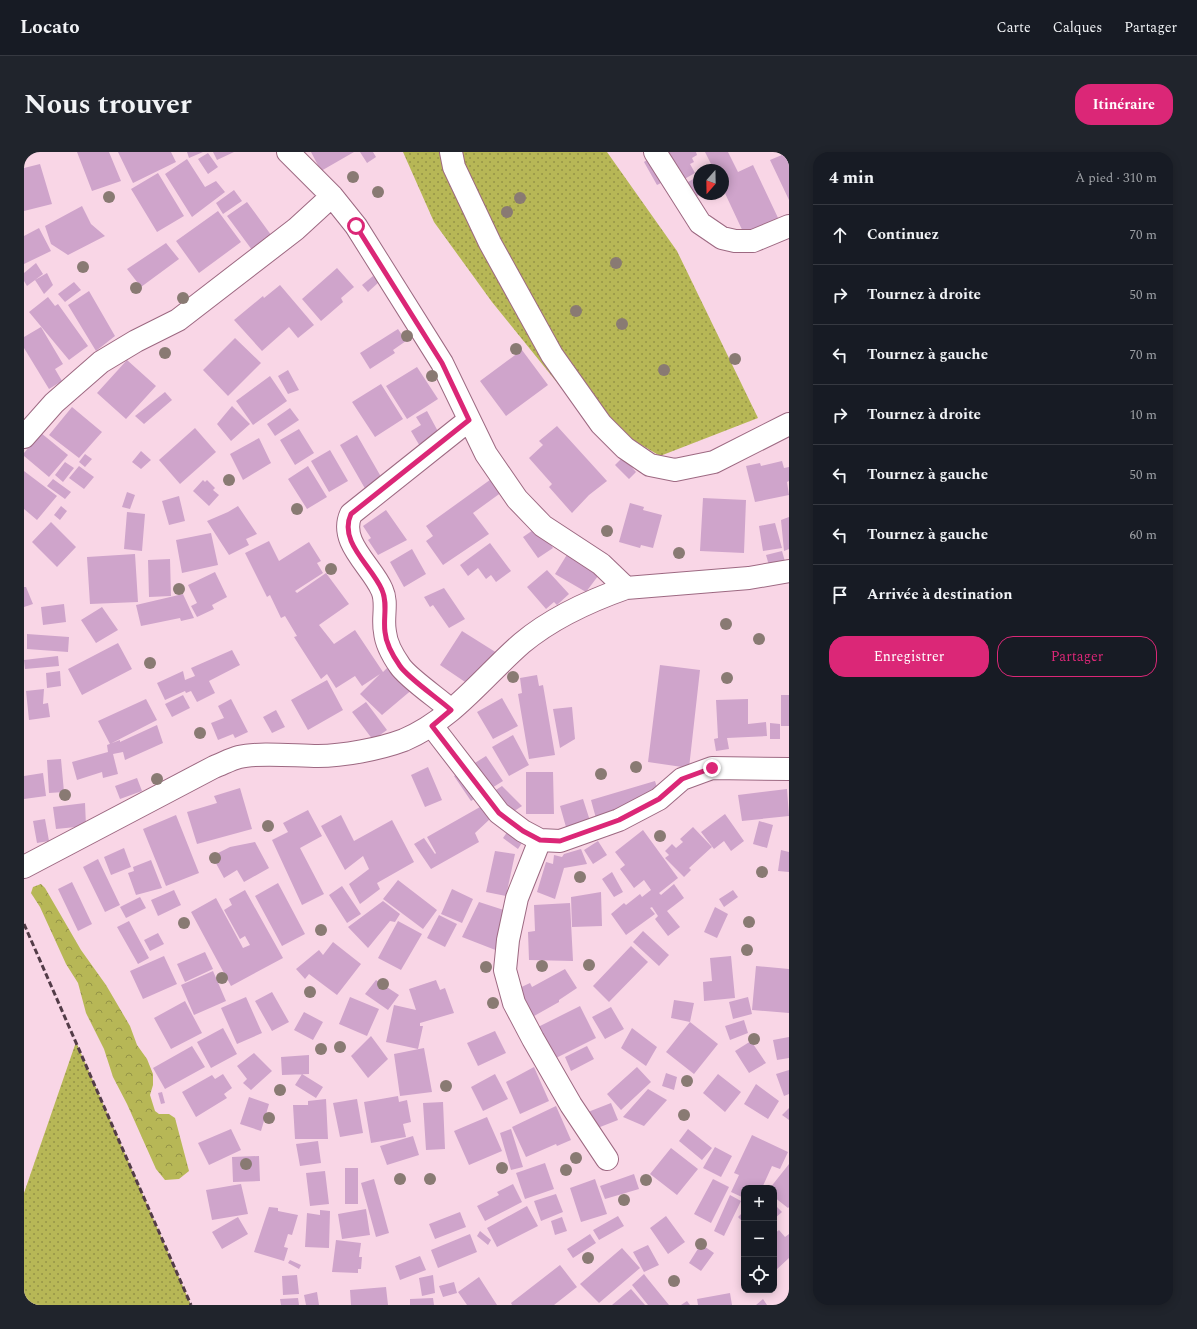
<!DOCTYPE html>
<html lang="fr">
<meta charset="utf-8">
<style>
:root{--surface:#171b24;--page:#20242c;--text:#f1f3f6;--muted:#9ea1a6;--line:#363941;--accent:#db2777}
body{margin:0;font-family:Spectral,serif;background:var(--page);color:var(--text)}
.controls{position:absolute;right:12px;bottom:12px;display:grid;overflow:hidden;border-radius:8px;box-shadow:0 2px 10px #0003}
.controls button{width:36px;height:36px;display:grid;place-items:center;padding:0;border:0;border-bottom:1px solid var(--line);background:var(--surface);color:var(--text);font:20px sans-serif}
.compass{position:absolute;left:669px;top:12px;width:36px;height:36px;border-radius:50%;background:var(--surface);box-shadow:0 2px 10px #0003;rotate:200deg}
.stop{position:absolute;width:12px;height:12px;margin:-9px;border:3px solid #db2777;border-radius:50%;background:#fff}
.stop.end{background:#db2777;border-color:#fff;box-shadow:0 1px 4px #0008}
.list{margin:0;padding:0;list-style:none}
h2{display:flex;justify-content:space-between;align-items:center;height:52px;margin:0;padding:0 16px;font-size:17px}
h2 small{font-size:13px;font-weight:400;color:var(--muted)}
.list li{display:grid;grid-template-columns:26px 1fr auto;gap:12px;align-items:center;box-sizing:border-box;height:60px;padding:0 16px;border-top:1px solid var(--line)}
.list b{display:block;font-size:15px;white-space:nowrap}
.list em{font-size:13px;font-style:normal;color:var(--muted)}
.actions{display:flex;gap:8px;padding:12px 16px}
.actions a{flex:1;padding:9px 0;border:1px solid var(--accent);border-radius:16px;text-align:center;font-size:14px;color:var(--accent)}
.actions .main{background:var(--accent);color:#fff}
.icon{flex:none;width:22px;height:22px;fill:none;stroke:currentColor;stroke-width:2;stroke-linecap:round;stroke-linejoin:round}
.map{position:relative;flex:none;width:765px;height:1153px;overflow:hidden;border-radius:16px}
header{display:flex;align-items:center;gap:24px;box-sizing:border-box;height:56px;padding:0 20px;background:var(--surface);border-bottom:1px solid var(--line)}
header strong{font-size:19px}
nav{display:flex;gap:22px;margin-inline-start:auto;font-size:14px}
.intro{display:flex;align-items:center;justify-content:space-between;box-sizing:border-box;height:96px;padding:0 24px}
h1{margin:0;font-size:28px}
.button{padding:10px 18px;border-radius:16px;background:var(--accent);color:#fff;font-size:14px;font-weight:700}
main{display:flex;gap:24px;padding:0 24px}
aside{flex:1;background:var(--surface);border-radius:16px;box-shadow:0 2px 10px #0003}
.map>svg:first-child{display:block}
.grass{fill:url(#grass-dots)}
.forest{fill:url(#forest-crowns)}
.building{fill:#cfa4cb}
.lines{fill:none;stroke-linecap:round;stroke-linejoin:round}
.minor-casing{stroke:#9d6982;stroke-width:24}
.minor{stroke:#fff;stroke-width:22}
.rail{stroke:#533c48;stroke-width:3;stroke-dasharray:6 3;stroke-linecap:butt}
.tree{fill:#897a73}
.route{stroke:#db2777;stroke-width:5}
</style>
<header>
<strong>Locato</strong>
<nav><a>Carte</a><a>Calques</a><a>Partager</a></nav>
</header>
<div class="intro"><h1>Nous trouver</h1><a class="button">Itinéraire</a></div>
<main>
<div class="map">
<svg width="765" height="1153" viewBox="0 0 765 1153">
<defs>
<pattern id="grass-dots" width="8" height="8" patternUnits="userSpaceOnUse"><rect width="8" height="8" fill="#b7b756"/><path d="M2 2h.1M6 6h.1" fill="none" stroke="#959447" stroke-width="1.8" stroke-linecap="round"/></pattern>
<pattern id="forest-crowns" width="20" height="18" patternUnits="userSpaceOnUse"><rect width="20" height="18" fill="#b7b756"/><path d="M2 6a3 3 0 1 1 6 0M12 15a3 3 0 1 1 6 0" fill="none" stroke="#959447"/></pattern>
</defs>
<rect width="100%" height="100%" fill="#f9d6e6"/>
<path class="grass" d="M379,0H583L653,99L734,266L636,304L552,254L468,150L410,70Z
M52,890L167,1153H0V1041Z"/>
<path class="forest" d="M17,732L21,736L57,798L82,833L106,874L113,893L123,907L129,922V933L126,943L131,959L135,962H145L151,966L165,1019L155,1027L141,1028L132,1017L103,952L89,925L80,897L62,861L54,831L42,812L16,755L7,741L9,735Z"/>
<path class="building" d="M53,0H85L97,29L68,39Z
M94,0H147L152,10L109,31Z
M163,0H179L165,6Z
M189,0H210L193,8Z
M287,0H330L297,19Z
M336,0H349L352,5L343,11Z
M620,0H672L673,3L668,6L670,10L666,12L671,21L641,38L637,31L633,33L620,10L624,7Z
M681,0H704L714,20L729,13L755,68L721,84L699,37V18H690Z
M765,0V48L746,8Z
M184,1L194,15L184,22L174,7Z
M163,7L181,35L192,29L201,40L168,65L141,22Z
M16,12L28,52L0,59V16Z
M134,21L160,64L133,80L107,37Z
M675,24V43L659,51L651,37Z
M210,38L218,49L199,62L192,51Z
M223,50L250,87L231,102L203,64Z
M58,54L67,72L81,84L44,103L27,92L21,74Z
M194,59L217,90L175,121L152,89Z
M15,76L27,99L0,112V84Z
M142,91L155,107L117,135L103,117Z
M12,111L19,122L3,134L0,129V121Z
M313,116L330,135L317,146L319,150L297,169L278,147Z
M23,121L29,133L20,142L11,128Z
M349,124L355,130L344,140L338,133Z
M50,130L57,138L41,150L34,142Z
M256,133L290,173L274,186L265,175L238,199L210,168L239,144L240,146Z
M65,139L91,184L72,199L44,153Z
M24,145L31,154L34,152L64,194L45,208L5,160Z
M17,175L39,212L31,217L38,229L25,237L0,196V185Z
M374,177L382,189L369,198L371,201L346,217L336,201Z
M211,186L237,211L204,244L179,218Z
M498,198L524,233L482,264L456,229Z
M103,208L132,234L102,267L73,241Z
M393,215L414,247L383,267L362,234Z
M264,218L275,238L264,242L254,224Z
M246,224L263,249L229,273L212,249Z
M357,232L379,267L351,285L328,250Z
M141,240L148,248L120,272L111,264Z
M208,254L226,272L207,289L193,272Z
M48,255L78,280L55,306L25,283Z
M266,256L275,268L251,284L243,272Z
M403,259L417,285L397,296L387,279L397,273L392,265Z
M533,274L583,329L565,343L548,361L525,335L528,332L505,306L519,293L515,289Z
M171,276L192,300L156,332L135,308Z
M275,277L290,301L271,313L256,288Z
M17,281L44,303L25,325L0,304V301Z
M333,283L360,330L343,340L316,293Z
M235,286L247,311L219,328L206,302Z
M306,298L324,329L305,340L287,309Z
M117,299L127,308L117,317L108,310Z
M61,302L68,307L61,315L55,310Z
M599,305L612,320L605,327L591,313Z
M758,309L760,316L765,315V329L763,330L765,343L731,350L722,314L736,311L737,314Z
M41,310L50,316L39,330L31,323Z
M55,314L70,325L60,337L45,326Z
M284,314L303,345L283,357L264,327Z
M0,319L33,344L13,368L0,357Z
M470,325L478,340L449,361L465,382L419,413L402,389L409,384L402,374Z
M29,327L47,340L41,347L23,334Z
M179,328L181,330L183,328L191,336L189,338L195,343L185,354L169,339Z
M103,340L111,343L106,357L98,355Z
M155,344L161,369L145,373L138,349Z
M679,346L722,348L720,401L676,399Z
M606,351L620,355L619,358L638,363L629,396L617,393L616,396L595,390Z
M37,354L43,359L36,368L30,363Z
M214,354L233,382L222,387L225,393L205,403L183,369L204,360Z
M362,358L383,388L354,403L344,388L347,386L339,374Z
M103,360L121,362L118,399L100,397Z
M765,365V397L760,399L757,368Z
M27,370L52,395L33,415L8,390Z
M751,371L758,396L739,399L735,374Z
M515,374L529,396L514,406L499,385Z
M187,381L194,413L158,421L152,388Z
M245,389L255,409L285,390L297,409L293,411L299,421L271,439L273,441L302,421L325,452L295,473L310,492L331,478L359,520L364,515L390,536L358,563L336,542L356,522L338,534L331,524L312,536L303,522L297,527L270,485L273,484L261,464L257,466L246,443L243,445L221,401Z
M466,391L487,419L472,430L467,423L462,427L454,416L444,424L436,413Z
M388,397L402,422L380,435L366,410Z
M758,399L762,413L746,417L742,403Z
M544,401L577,420L562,440L531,422Z
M111,402L114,450L66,452L63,405Z
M146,407L147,444L125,445L124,408Z
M523,418L545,442L533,453L530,450L522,457L503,435Z
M191,420L203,445L188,453L190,457L173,465L167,454L173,451L164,433Z
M0,435H2L9,452L0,455Z
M420,436L441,467L425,476L409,453L406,455L400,445Z
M159,442L170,466L157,469L156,466L117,474L112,453Z
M40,452L42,470L19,473L17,455Z
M78,455L94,478L72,491L57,468Z
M438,479L473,501L450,536L416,513Z
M3,482L45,485L44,500L3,497Z
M94,491L108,517L58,543L44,517Z
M208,498L216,513L185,529L191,541L173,550L167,539L162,541L161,539L141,548L133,531L159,519L161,528L171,524L167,516Z
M34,504L35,514L1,517L0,508Z
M636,513L676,518L665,616L624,610Z
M36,519L37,534L23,536L22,521Z
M513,523L515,534L519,533L531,603L505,607L494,542L498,541L496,526Z
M303,528L319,558L284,578L267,548Z
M20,537L19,552L24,551L26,565L5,568L2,539Z
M159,543L166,556L148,565L141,552Z
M757,543H765V574H757Z
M478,546L494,574L469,587L453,560Z
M122,547L133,568L86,592L74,569Z
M207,547L224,580L211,586L209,582L194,588L187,571L200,566L194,554Z
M724,547V572L742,570L743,584L703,586L705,597L692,599L690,587L694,586L692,548Z
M342,550L363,578L349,588L328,560Z
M548,555L551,587L536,596L529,557Z
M252,558L261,575L248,581L239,565Z
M746,571L756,572V587H746Z
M133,573L139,591L101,608L99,600L89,602L94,622L79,626L78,620L53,628L48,610L84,600L83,593L96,588V590Z
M489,583L505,613L485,624L468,595Z
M462,604L479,629L447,649L430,624Z
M37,607L40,640L25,641L23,608Z
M404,615L418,648L401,655L387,623Z
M502,620H529L530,662H502Z
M19,621L22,644L0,647V624Z
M113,626L118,639L96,647L91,634Z
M631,629L638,652L573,670L567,648Z
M478,634L498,654L475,669L455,649Z
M216,636L228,677L173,692L163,660L193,651L190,644Z
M763,637L765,664L718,669L714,643Z
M559,647L568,675L544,682L536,654Z
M61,651L62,674L32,677L29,655Z
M456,655L466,667L451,681L455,690L407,717L390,692L400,686L411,702L412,701L403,685Z
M284,658L298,684L276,696L300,742L278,753L248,688L264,680L259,671Z
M701,662L720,689L707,699L700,689L690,697L677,680Z
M152,663L175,721L142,734L119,677Z
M317,663L330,689L368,668L390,710L353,731L356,737L336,752L325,732L345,717L339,704L321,718L297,674Z
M21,667L25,689L13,691L9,669Z
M735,669L749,673L743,696L729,692Z
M669,675L688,695L665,716L667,718L660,725L641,706L645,703L641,699L648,692L652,696L659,690L656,687Z
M486,676L501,686L494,697L479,686Z
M619,678L654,726L635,741L637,743L650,732L660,746L643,759L656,775L644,784L631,767L634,764L628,755L626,756L631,762L602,783L587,762L600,751L602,753L616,742L618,745L627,738L620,728L610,736L596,717L601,713L591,700Z
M574,689L583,703L569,712L560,698Z
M231,690L245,716L220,730L213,718L200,726L188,704L206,695Z
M100,696L107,715L87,723L80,705Z
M557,697L563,712L540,716L531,747L513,740L522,710L529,712L530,703L538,705L540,702Z
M757,698L765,700V720L754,719Z
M471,699L491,702L482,744L462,740Z
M74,707L96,753L81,760L59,715Z
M127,708L138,736L112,743L104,721L110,719L109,715Z
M588,720L599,740L590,745L578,727Z
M374,728L413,758L399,777L359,747Z
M48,730L68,772L54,779L34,737Z
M254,731L281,782L258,794L231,744Z
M318,734L337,762L323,771L305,743Z
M428,737L449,747L438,771L417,762Z
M150,738L157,753L134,764L127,748Z
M221,738L259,806L207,834L167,760L192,746L219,796L226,793L221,784L216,787L200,758L208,753L205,747Z
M709,738L714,745L700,755L695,747Z
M577,740L578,774L548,775L547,745Z
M116,745L122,756L102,766L96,755Z
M359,749L376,762L371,770L366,769L344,796L324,775Z
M455,750L486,760L474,799L438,785Z
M546,751L549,809L505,808L504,780L511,779L510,753Z
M691,755L704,762L693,786L680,780Z
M415,763L433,772L421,795L403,786Z
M105,769L125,806L114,812L93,775Z
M374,769L398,782L377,818L354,806Z
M619,779L645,803L635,814L609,790Z
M134,781L140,792L126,799L120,788Z
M309,790L337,812L313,843L285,822L281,827L272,817L295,798L299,803Z
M607,794L624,810L585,850L569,834Z
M181,800L189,817L161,830L153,812Z
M140,804L153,832L119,847L106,819Z
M707,804L711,846L680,849L679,830L688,829L686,806Z
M732,814L765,817V861L728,858Z
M541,817L553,836L535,848V850L503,868L489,839L506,831L508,835Z
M189,819L202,849L170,863L157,833Z
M352,828L375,843L364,858L341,842Z
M412,828L416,838L421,836L430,861L396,871V874H399L394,897L362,890L370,853L392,858L385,837Z
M248,840L265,870L248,879L231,849Z
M222,845L238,881L213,892L197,856Z
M326,845L355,857L343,884L315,872Z
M724,845L728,862L709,867L705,850Z
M650,848L670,851L666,870L647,866Z
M161,849L178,881L147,897L130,866Z
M556,854L572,886L526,909L510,877Z
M587,855L600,877L581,887L568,865Z
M280,860L299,870L289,888L270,878Z
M720,868L724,881L706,888L701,874Z
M666,870L694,892L670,922L642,900Z
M199,876L213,902L187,916L173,890Z
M608,876L633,895L622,914L597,896Z
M471,879L482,901L454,914L443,891Z
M347,884L364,907L344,926L327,904Z
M765,885V906L753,908L749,888Z
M727,889L742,911L725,921L711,899Z
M168,894L181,915L141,937L129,916Z
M563,894L570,907L547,919L541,905Z
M400,896L408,940L376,944L370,902Z
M230,901L248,919L227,938L219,931L223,927L213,914Z
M285,903V922L258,923L257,905Z
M510,915L525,949L496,962L482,930Z
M613,915L627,930L597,958L583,942Z
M765,918V942L760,944L752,922Z
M642,921L653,925L650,938L638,934Z
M199,922L208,936L200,942L203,946L172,965L158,940L188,923L191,927Z
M278,922L299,935L292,946L271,933Z
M471,922L484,947L459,959L447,935Z
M694,922L717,940L701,960L679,941Z
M732,932L755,949L744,967L720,952Z
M624,937L643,948L620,974L599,965Z
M138,940L141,951L137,952L134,941Z
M374,944L375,950L383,948L387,970L379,972L382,985L347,991L340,950Z
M225,945L245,952L237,979L216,972Z
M302,947L304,987H271L269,953H284V949Z
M333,947L339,981L316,985L309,951Z
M419,950L421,997L402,998L399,951Z
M587,951L594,968L571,977L564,960Z
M532,954L547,988L533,994L532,992L502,1005L488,975Z
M765,956V968L758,963Z
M463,965L478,999L445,1013L430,979Z
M207,977L217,998L185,1013L174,991Z
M487,977L499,1015L487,1018L476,981Z
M664,977L688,996L678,1008L655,989Z
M728,983L764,1000L756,1017L748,1014L738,1036H720V1046L707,1040L715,1023L710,1021Z
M389,984L395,1003L363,1013L356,994Z
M294,989L297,1011L276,1014L272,992Z
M691,995L708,1004L697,1025L679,1016Z
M647,996L674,1017L653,1043L626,1022Z
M235,1004L236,1029L209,1030L208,1005Z
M521,1011L530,1037L501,1047L492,1021Z
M765,1012V1055L764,1056L750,1045V1036H746Z
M321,1016H334V1052H321Z
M301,1019L305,1052L286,1054L282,1021Z
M610,1022L615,1037L581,1047L576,1034Z
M350,1027L365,1081L352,1085L337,1031Z
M571,1027L583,1062L557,1070L546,1036Z
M689,1027L705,1035L687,1071L670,1062Z
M217,1032L224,1062L188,1068L182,1038Z
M489,1032L498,1050L461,1069L453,1054L475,1043L473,1040Z
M532,1042L539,1060L517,1069L510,1049Z
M706,1043L717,1049L700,1084L690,1079Z
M750,1052L758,1060L750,1067Z
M503,1054L514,1074L473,1095L463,1076Z
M245,1055L254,1056V1059L274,1063L268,1083L264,1082L260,1095L264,1096L260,1109L230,1100Z
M342,1057L346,1083L318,1087L314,1062Z
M296,1058L306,1059L305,1096L281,1095L283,1061L296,1063Z
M720,1059V1071L714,1065Z
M436,1060L442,1075L411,1087L405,1072Z
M594,1064L600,1074L575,1088L569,1078Z
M642,1064L661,1090L644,1102L626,1076Z
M214,1065L224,1082L198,1097L188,1080Z
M538,1065L543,1079L531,1083L527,1069Z
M755,1078L761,1085L765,1082V1106L752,1118L750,1116V1082Z
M456,1079L467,1088L464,1093L453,1084Z
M446,1082L453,1100L414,1116L407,1098Z
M566,1082L572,1091L549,1106L543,1097Z
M312,1088L337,1091L335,1105H338L337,1117H334V1121L308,1120Z
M677,1092L690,1101L677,1119L665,1111Z
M624,1093L635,1113L620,1120L609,1100Z
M598,1096L616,1116L575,1151L556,1132Z
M396,1104L402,1118L376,1128L371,1114Z
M266,1108L277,1113L275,1117L264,1111Z
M536,1113L553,1135L530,1153H488L487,1151Z
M620,1122L623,1126L645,1153H624L608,1133Z
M273,1123L275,1142L259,1143L258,1124Z
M409,1123L411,1141L398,1144L395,1126Z
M455,1125L473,1153H443L434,1140Z
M430,1130L433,1141L419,1145L415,1134Z
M362,1135L364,1153H327L326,1138Z
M607,1137L621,1153H588Z
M293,1140L295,1153H282L280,1143Z
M706,1141L708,1153H674L673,1147Z
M274,1146L275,1153H257L256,1147Z
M409,1146L410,1153H386V1147Z
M739,1147L743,1153H732Z
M663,1149L666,1153H657Z"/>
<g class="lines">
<defs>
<path id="minor" d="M264,0L308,44L332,74L418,211L462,302L493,347L519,374L577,412L602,436L725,426L765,419
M427,0L430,15L466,91L528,203L577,272L601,296L626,313L651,318L690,310L765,272
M631,0L676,71L698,86L711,89H729L765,74
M0,285L30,251L77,210L112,189L154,168L272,77L308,44
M427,558C415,547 384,526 376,514C369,504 362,492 361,480C358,466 364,451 358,438C348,414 314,390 327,362L445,268
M408,574L475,661L499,679L516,688L536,689L595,668L635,647L658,627L688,616L765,617
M516,688L493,746L484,788L481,818L490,851L509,887L547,953L583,1007
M0,715L190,615C198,612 207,607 215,605C235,600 272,604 294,604C319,604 356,597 380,588C428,568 460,524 498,491C528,466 565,449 602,436"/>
</defs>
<use href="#minor" class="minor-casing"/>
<use href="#minor" class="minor"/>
<path class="rail" d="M0,772L167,1153"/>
</g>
<g class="tree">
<circle cx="329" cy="25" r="6"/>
<circle cx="354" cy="40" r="6"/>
<circle cx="85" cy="45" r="6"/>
<circle cx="496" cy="46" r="6"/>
<circle cx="483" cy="60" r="6"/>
<circle cx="592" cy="111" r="6"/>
<circle cx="59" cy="115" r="6"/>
<circle cx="112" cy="136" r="6"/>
<circle cx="159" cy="146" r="6"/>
<circle cx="552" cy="159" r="6"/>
<circle cx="598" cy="172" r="6"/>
<circle cx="383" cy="184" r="6"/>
<circle cx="492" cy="197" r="6"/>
<circle cx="141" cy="201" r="6"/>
<circle cx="711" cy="207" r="6"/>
<circle cx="640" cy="218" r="6"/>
<circle cx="408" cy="224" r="6"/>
<circle cx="205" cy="328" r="6"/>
<circle cx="273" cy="357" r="6"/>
<circle cx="583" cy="379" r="6"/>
<circle cx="655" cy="401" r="6"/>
<circle cx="307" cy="417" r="6"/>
<circle cx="155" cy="437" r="6"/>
<circle cx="702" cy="472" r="6"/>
<circle cx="735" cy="487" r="6"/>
<circle cx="126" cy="511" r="6"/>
<circle cx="489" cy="525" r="6"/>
<circle cx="703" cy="526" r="6"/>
<circle cx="176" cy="581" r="6"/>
<circle cx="612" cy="615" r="6"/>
<circle cx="577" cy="622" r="6"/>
<circle cx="133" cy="627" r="6"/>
<circle cx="41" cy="643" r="6"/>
<circle cx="244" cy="674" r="6"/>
<circle cx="636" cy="684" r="6"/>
<circle cx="191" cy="706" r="6"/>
<circle cx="738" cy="720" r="6"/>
<circle cx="556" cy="725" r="6"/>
<circle cx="725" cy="770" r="6"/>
<circle cx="160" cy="771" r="6"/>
<circle cx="297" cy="778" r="6"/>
<circle cx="723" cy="798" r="6"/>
<circle cx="565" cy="813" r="6"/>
<circle cx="518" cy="814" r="6"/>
<circle cx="462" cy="815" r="6"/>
<circle cx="198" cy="826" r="6"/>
<circle cx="359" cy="832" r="6"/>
<circle cx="286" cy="840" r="6"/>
<circle cx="469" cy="851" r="6"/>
<circle cx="730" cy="887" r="6"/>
<circle cx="316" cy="895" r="6"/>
<circle cx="297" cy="897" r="6"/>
<circle cx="663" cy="929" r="6"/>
<circle cx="422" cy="934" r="6"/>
<circle cx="256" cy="938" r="6"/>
<circle cx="660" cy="963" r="6"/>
<circle cx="245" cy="966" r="6"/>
<circle cx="552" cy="1006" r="6"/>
<circle cx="222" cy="1012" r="6"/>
<circle cx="478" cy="1016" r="6"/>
<circle cx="542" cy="1018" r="6"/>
<circle cx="376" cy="1027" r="6"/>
<circle cx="406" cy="1027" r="6"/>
<circle cx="622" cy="1028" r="6"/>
<circle cx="600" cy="1048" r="6"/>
<circle cx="677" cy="1092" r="6"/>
<circle cx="564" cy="1106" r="6"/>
<circle cx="650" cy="1129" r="6"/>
</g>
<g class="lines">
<path class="route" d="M332,74L418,211L445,268L327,362C314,390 348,414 358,438C364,451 359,466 361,480C362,492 369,504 376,514C384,526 415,547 427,558L408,574L475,661L499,679L516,688L536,689L595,668L635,647L658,627L688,616"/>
</g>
</svg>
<div class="controls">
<button>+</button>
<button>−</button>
<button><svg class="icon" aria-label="locate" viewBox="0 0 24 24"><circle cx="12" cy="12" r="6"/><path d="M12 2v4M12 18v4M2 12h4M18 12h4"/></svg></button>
</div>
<svg class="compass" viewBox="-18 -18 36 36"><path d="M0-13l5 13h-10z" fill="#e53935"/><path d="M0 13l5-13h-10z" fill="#9ea1a6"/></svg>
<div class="stop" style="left:332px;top:74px"></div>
<div class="stop end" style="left:688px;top:616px"></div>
</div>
<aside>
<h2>4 min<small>À pied · 310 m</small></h2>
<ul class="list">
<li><svg class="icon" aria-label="ahead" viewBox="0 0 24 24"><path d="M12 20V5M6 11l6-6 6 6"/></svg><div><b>Continuez</b></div><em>70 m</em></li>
<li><svg class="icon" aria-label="right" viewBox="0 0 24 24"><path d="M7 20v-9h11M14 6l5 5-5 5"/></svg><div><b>Tournez à droite</b></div><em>50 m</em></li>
<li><svg class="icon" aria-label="left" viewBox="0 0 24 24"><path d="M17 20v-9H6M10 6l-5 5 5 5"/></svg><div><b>Tournez à gauche</b></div><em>70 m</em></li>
<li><svg class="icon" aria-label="right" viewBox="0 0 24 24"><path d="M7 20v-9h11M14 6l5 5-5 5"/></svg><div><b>Tournez à droite</b></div><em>10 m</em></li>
<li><svg class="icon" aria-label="left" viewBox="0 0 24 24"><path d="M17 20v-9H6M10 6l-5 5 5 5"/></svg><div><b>Tournez à gauche</b></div><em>50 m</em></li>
<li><svg class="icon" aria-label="left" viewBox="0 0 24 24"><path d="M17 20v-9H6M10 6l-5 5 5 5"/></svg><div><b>Tournez à gauche</b></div><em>60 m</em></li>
<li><svg class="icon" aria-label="arrive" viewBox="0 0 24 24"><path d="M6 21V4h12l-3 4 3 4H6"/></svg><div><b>Arrivée à destination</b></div></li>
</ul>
<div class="actions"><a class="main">Enregistrer</a><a>Partager</a></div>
</aside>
</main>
